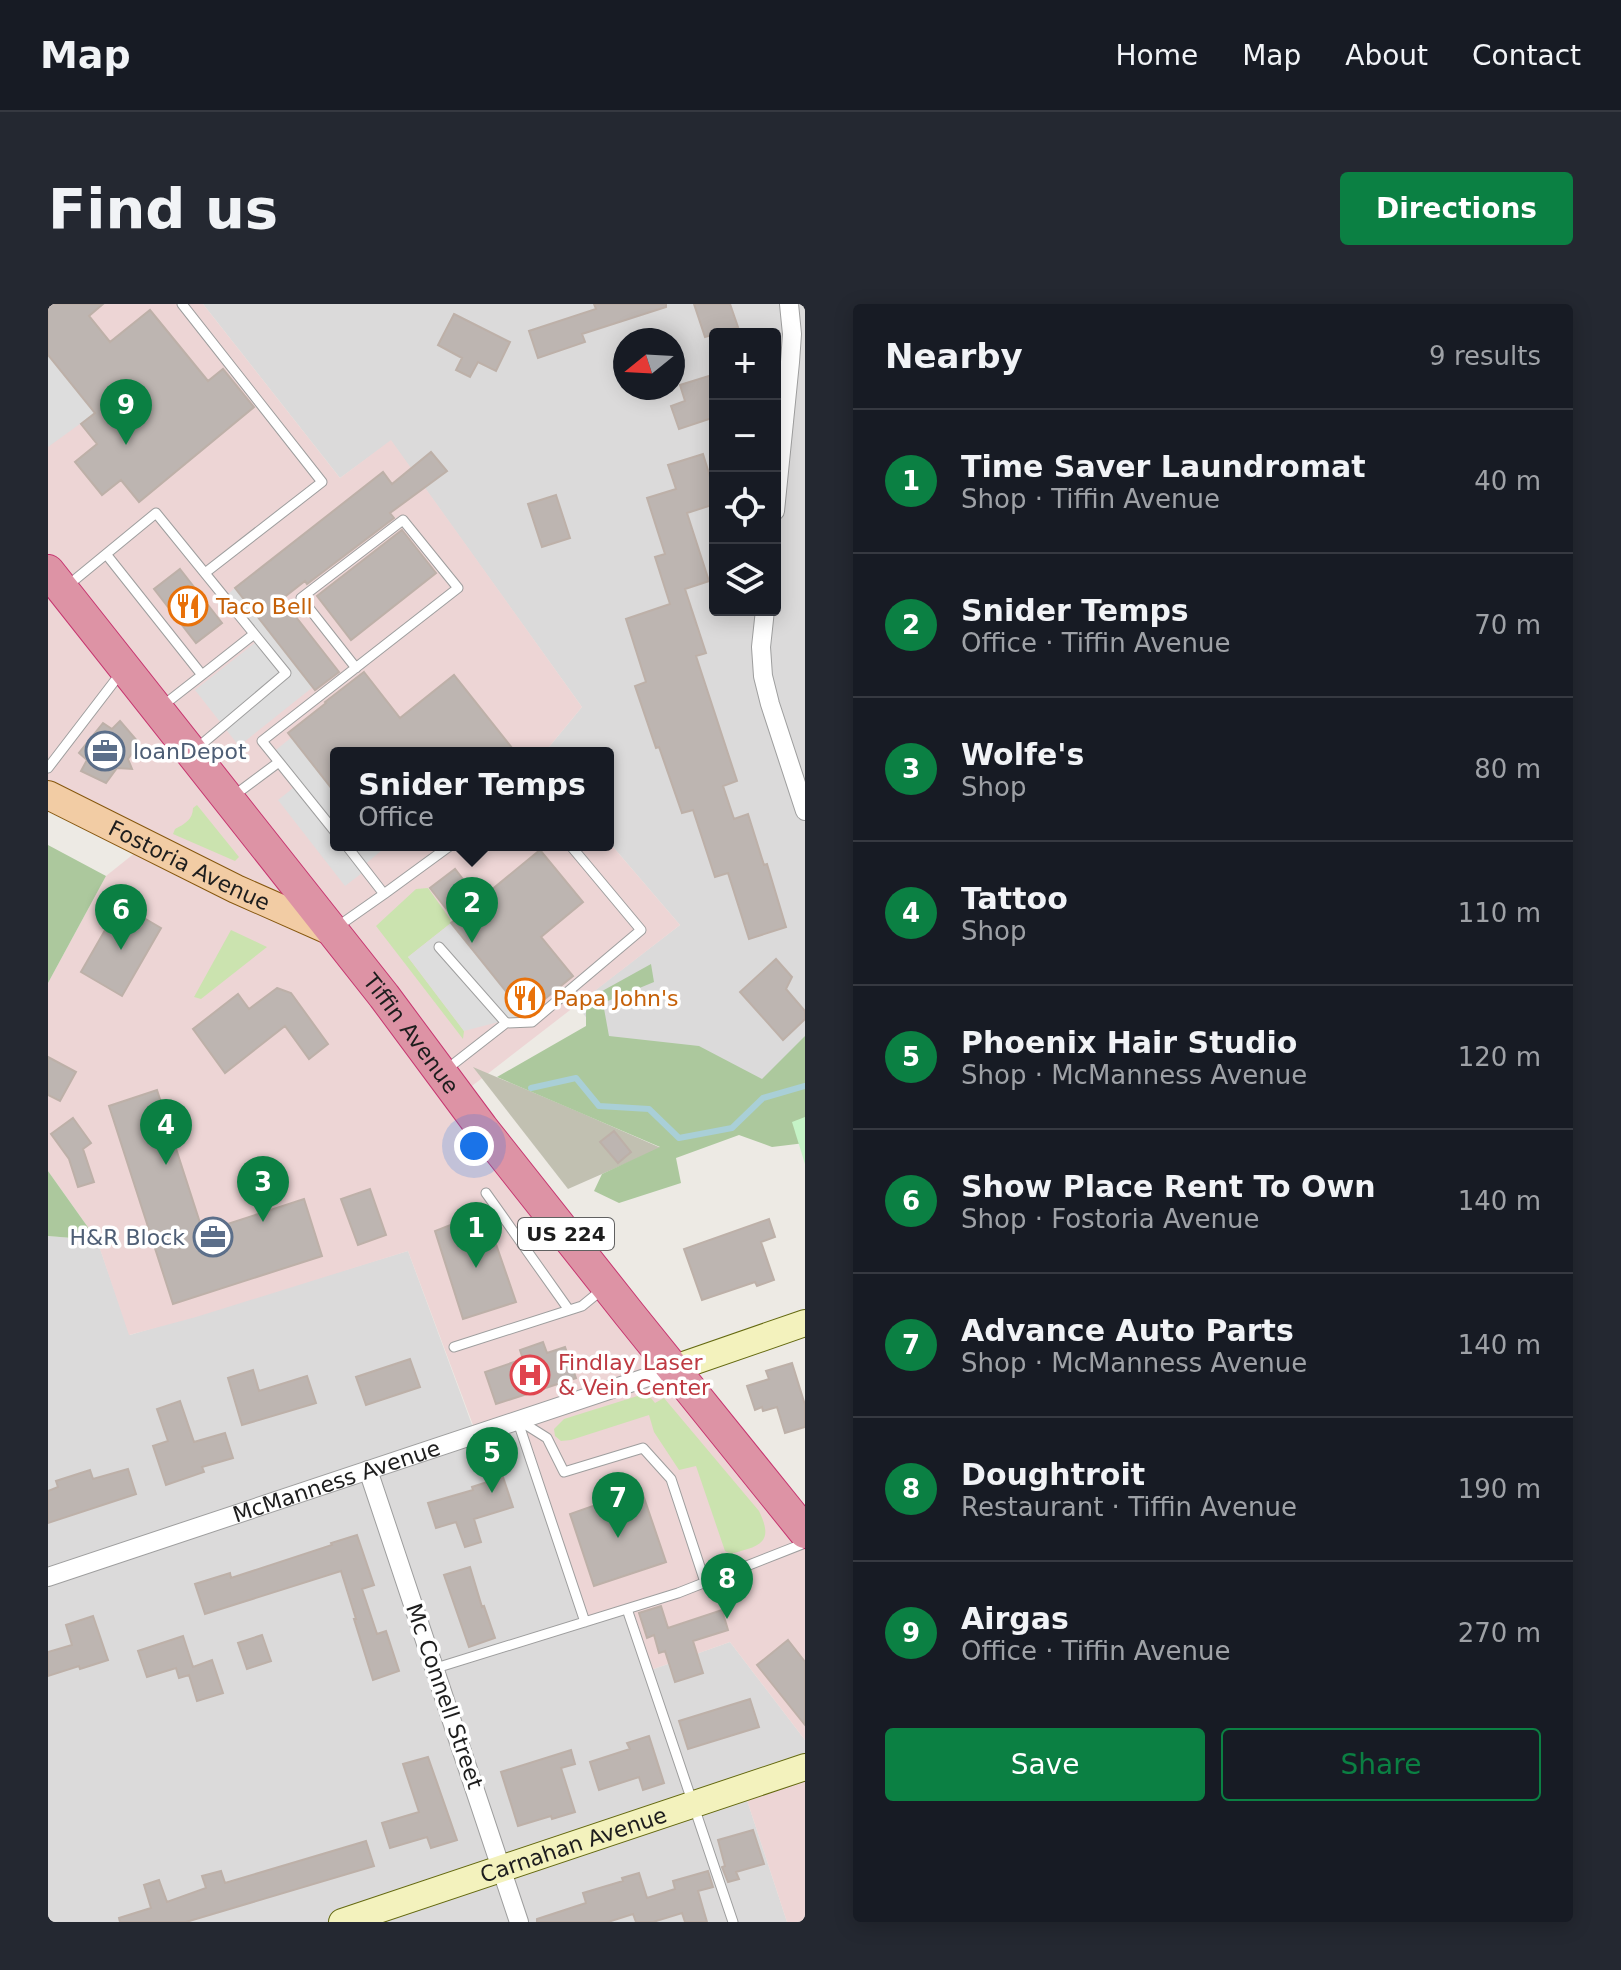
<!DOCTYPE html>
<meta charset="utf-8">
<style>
:root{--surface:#171b24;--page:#242831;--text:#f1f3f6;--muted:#9ea1a6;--line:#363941;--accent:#0b8043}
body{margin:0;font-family:"DejaVu Sans",sans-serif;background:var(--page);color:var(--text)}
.controls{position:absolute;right:24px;top:24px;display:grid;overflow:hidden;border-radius:8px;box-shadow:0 4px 20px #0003}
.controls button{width:72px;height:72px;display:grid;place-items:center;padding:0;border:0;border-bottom:2px solid var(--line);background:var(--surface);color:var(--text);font:40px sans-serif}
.compass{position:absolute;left:565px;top:24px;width:72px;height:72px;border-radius:50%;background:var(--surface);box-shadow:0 4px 20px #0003;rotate:252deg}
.you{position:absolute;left:426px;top:842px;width:28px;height:28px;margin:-20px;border:6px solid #fff;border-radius:50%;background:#1a73e8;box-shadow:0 0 0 12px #1a73e833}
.badge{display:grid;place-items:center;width:52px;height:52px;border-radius:50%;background:var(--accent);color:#fff;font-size:26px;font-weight:700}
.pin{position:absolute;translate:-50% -66px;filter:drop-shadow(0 2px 4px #0008)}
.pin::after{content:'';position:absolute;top:42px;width:28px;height:24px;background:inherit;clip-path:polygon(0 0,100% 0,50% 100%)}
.popup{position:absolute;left:282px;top:443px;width:284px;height:104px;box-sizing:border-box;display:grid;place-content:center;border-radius:8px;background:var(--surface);filter:drop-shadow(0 2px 6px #0005);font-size:26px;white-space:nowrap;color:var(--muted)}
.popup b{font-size:30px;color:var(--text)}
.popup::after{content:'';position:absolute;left:50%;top:100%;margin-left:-16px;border:16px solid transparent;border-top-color:var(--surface)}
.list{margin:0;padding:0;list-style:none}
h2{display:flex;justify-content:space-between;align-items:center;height:104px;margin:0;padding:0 32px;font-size:34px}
h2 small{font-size:26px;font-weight:400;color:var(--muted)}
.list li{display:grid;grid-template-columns:52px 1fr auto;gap:24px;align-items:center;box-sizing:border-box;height:144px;padding:0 32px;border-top:2px solid var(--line)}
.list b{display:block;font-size:30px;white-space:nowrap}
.list p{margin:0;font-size:26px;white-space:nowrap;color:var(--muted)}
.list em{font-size:26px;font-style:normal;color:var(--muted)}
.actions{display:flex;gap:16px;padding:24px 32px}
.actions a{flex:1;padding:18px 0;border:2px solid var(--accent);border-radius:8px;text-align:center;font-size:28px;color:var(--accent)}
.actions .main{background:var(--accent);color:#fff}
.icon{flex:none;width:44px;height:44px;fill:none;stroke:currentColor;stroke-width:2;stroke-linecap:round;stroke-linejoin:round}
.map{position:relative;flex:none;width:757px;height:1618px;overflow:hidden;border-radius:8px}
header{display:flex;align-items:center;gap:48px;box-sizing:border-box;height:112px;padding:0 40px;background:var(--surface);border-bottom:2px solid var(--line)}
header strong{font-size:38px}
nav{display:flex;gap:44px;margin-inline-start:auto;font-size:28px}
.intro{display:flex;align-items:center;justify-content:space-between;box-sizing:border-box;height:192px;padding:0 48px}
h1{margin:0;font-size:56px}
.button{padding:20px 36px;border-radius:8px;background:var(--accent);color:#fff;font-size:28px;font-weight:700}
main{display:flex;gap:48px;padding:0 48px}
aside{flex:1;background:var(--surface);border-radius:8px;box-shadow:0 4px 20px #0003}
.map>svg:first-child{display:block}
.residential{fill:#dbdada;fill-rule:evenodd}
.commercial{fill:#edd5d5}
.construction{fill:#c1c0b1}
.grass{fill:#cbe3af}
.forest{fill:#acc89d}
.park{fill:#c5f3c6}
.parking{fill:#ddd}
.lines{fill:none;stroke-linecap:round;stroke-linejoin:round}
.stream{stroke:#a9cfd7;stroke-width:6}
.building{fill:#bdb5b1;stroke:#bdb0a8;stroke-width:2}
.lane-casing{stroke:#9e9e9e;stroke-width:11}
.street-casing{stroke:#9e9e9e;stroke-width:20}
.secondary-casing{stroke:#646910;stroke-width:28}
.primary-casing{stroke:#87580f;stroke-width:30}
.highway-casing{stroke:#c73670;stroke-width:34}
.lane{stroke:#fff;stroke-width:9}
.street{stroke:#fff;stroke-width:18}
.secondary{stroke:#f3f2bd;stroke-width:26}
.primary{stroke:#f2cca4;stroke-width:28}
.highway{stroke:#dd93a5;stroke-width:32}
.labels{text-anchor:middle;stroke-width:7;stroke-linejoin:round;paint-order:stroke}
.shield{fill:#fff;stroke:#616161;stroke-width:2}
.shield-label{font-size:20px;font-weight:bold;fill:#1d1d1d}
.food-label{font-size:22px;fill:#c56008;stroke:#fff;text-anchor:start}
.service-label{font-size:22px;fill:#4e5e75;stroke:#fff;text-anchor:start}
.street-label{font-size:22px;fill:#1d1d1d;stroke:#fff}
.health-label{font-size:22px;fill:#be3a42;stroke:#fff;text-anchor:start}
</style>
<header>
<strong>Map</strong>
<nav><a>Home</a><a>Map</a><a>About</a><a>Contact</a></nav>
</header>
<div class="intro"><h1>Find us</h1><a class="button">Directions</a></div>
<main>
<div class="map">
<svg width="757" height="1618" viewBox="0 0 757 1618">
<rect width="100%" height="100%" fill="#edeae4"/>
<path class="residential" d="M155,0H757V813L644,842L528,701L632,621L560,537V449H496L534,403L343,137L292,174ZM667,30H727V306H667ZM577,36H625V84H577Z
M0,932L49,936L82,1031L360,947L427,1129L469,1115L579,1305L600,1367L682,1338L757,1436V1463L695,1484L739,1618H0Z"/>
<path class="commercial" d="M0,0H155L292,174L343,136L534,403L496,449H288V541H560V537L632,621L411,792L757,1228V1436L682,1338L600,1367L579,1305L537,1318L469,1116L428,1129L360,947L148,1013L81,1031L49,936L0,867V679L58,572L98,540L0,491Z
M757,1463V1618H739L695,1484Z"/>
<path class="construction" d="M425,763L531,808L613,844L520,885Z"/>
<path class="grass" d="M149,501L191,553L187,557L125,530L127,525C137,520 145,515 145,504Z
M380,584L402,615L403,619L360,653L416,727L415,735L328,622L368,585Z
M183,626L219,643L153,695L146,693Z
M599,1089L607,1099L616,1094L711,1207C727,1240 711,1242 683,1250L677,1247L648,1162L631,1166L606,1128L601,1111L523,1136L513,1137L507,1132L506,1125L516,1115Z"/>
<path class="forest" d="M0,541L58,572L0,679Z
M603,660L606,678L555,699L561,732L651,742L714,775L757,732V839L724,843L691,831L628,854L633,879L571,899L546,887L554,870L612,843L449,773L538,722V696Z
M0,867L49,936L0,932Z"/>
<path class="park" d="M757,813V860L744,818Z"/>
<path class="parking" d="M0,50L47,109L0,143Z
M187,284L265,383L191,442L147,386L213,334L180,290Z
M244,433L288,490V541H328L333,547L315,562L318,566L297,582L230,496L249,481L224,449Z
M403,619L477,711L416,727L360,653Z"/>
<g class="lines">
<path class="stream" d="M483,784L528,774L551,802L601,805L631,834L684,824L715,794L757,782"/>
</g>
<path class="building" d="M0,0H55L41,12L62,38L102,6L160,77L175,65L206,103L91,198L73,176L54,191L27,158L49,140L33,120L47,109L0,51Z
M546,0H618V3L534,30L537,38L490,54L481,27L548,5Z
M646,0H682L690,23L657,33Z
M406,10L462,38L448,67L430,58L422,73L408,66L414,54L390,41Z
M667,70V113L631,125L623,102L637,97L632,81Z
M383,148L399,167L342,209L346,214L259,280L257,277L234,295L291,368L267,386L187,284L335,168L344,180Z
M655,150L667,189V200L639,209L661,277L637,285L658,349L648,352L689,477L675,482L686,515L700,510L716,561L719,560L738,623L701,635L680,569L667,573L645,506L634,509L611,443L608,444L587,382L598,378L578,315L622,300L607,253L617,250L599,194L628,185L620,161Z
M508,191L522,234L494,243L480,200Z
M354,226L388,269L303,336L269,292Z
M132,265L174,319L148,339L106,285Z
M316,368L352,414L406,371L468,449H288V490L240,429L278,399L277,398Z
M72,417L91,439L80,455L84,465L69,464L58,479L33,467L39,456L31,449L55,419L64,425Z
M492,546L535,598L493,633L525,672L477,711L403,619L407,616L382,584L407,565L431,596Z
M72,600L113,624L74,692L33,668Z
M728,655L744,673L738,685L757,707V715L735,736L692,688Z
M229,684L243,689L280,740L261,755L237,722L177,769L145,725L190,690L201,705Z
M0,753L28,768L12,797L0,791Z
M109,786L155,928L256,895L274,952L125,1000L61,802Z
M25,814L43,839L35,845L46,878L30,883L21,855L3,830Z
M566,827L583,848L570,859L552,838Z
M322,885L338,931L310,941L293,895Z
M721,915L727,933L713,938L726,976L709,982L707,978L654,996L636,945Z
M410,918L414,929L441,920L468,998L415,1015L387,927Z
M495,1038L499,1049L517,1043L528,1074L448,1100L437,1068L475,1055L472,1046Z
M362,1055L372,1083L318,1101L308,1073Z
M744,1059L757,1101V1123L737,1129L729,1103L715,1107L714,1103L707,1106L699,1082L721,1075L718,1067Z
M205,1066L211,1087L259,1072L268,1099L194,1121L180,1074Z
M132,1097L146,1138L177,1129L185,1154L154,1163L156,1168L118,1181L105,1142L120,1137L109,1105Z
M80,1165L88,1190L0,1219V1187L10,1183L8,1177L42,1166L45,1175Z
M455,1173L465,1203L426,1215L433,1238L417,1243L408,1218L388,1224L380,1199L425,1186L424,1183Z
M593,1185L618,1258L546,1282L522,1210Z
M309,1231L326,1281L314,1285L329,1330L338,1327L351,1367L325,1376L306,1315H308L293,1267L157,1310L147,1280L182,1269L183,1274L284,1241L283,1239Z
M422,1263L434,1303L436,1302L447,1334L421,1343L396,1271Z
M613,1302L620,1324L674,1306L680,1326L645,1337L655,1369L627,1378L617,1347L611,1349L606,1331L599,1334L591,1309Z
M45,1312L60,1356L32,1365L31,1362L0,1372V1348L24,1341L18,1321Z
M214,1331L223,1357L199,1365L190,1339Z
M135,1332L145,1363L164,1356L175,1389L149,1397L141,1371L131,1374L128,1364L99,1373L90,1347Z
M740,1336L757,1358V1421L709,1361Z
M702,1395L711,1423L640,1445L631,1417Z
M601,1432L616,1479L595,1486L591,1473L551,1486L542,1458L582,1445L579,1439Z
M523,1446L527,1460L513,1464L527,1508L504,1515L503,1512L470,1522L453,1468Z
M380,1453L409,1536L383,1544L379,1533L342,1544L334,1519L371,1508L355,1460Z
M705,1526L716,1560L688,1568L691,1575L680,1578L674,1563L677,1562L670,1536Z
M318,1537L326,1562L138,1618H72L71,1614L103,1604L96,1581L111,1576L119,1598L158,1584L154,1572L173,1567L177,1579Z
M660,1567L665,1583L650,1587L659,1618H637L634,1609L605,1618H588L585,1610L560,1618H489V1615L538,1599L535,1589L575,1577L574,1574L591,1569L599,1594L627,1585L625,1577Z"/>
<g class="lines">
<defs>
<path id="lane" d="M134,0L274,178L157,269
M58,250L154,371L206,330
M18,283L108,209L238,369L148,445
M113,403L154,371
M231,458L214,437L410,284L355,216L253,294L308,364
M0,464L72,370
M184,493L231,458L288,529
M336,590L403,541
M289,623L336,590L298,541
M391,643L458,719L399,765
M458,719L484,718L593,626L522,541
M438,889L521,1006
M406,1043L534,1002L556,984
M469,1115L537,1318
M472,1117L499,1134L516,1168L595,1144L623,1175L657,1278
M579,1305L685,1618
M388,1364L630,1289L757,1239"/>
<g id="street">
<path d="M727,207L742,58L744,30L741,0"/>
<path d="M717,306L713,343L715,372L722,400L757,507"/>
<path d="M320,1166L471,1618"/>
<path id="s1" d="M0,1273L624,1065"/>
</g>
<g id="secondary">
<path d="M624,1065L757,1019"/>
<path id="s2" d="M294,1618L757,1463"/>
</g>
<g id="primary">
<path id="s3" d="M0,491L188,585L283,627"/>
</g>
<g id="highway">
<path id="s4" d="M0,267L336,692L434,824L582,1011L757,1228"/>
</g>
</defs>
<use href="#lane" class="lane-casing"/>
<use href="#street" class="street-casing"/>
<use href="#secondary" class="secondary-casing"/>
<use href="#primary" class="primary-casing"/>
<use href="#highway" class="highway-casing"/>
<use href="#lane" class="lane"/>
<use href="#street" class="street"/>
<use href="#secondary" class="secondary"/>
<use href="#primary" class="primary"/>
<use href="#highway" class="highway"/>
</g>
<defs>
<symbol id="restaurant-ring" viewBox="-11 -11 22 22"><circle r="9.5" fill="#fff" stroke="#e8710a" stroke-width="1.5"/><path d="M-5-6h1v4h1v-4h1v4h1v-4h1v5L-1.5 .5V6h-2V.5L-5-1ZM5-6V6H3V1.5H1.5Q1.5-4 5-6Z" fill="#e8710a"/></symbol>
<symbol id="office-ring" viewBox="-11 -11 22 22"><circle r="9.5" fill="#fff" stroke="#5c6f8a" stroke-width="1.5"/><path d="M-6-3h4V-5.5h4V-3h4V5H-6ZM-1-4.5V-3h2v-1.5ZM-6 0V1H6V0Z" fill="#5c6f8a"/></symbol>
<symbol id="hospital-ring" viewBox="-11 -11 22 22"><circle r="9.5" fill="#fff" stroke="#e0444e" stroke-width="1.5"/><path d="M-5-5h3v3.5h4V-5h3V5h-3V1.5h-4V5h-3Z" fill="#e0444e"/></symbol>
</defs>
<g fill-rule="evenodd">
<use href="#restaurant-ring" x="118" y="280" width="44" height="44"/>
<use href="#office-ring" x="35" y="425" width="44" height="44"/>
<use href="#restaurant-ring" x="455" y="672" width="44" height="44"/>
<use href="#office-ring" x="143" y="911" width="44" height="44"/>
<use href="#hospital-ring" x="460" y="1049" width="44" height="44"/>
</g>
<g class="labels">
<rect class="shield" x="470" y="914" width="96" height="32" rx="6"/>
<g class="shield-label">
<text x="518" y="937">US 224</text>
</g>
<g class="food-label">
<text x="168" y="310">Taco Bell</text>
<text x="505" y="702">Papa John's</text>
</g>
<g class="service-label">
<text x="85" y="455">loanDepot</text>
<text x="137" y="941" text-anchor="end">H&amp;R Block</text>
</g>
<g class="street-label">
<text dy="8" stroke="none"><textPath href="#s3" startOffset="158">Fostoria Avenue</textPath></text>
<text dy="8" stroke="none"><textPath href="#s4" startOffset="588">Tiffin Avenue</textPath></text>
<text dy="8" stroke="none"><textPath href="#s1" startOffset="304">McManness Avenue</textPath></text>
<text transform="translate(397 1392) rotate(71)" y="8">Mc Connell Street</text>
<text dy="8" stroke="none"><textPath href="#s2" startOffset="244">Carnahan Avenue</textPath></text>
</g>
<g class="health-label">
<text x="510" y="1066">Findlay Laser<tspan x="510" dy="25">&amp; Vein Center</tspan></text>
</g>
</g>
</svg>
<div class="controls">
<button>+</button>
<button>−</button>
<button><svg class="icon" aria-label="locate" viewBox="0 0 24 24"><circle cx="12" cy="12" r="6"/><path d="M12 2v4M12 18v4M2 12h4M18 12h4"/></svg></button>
<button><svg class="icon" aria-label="layers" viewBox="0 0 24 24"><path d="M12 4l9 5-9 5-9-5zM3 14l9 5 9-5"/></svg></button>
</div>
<svg class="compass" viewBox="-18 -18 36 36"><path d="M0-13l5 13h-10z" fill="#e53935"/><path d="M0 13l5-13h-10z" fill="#9ea1a6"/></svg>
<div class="you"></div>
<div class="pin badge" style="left:428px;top:964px">1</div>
<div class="pin badge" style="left:424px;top:639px">2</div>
<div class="popup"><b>Snider Temps</b>Office</div>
<div class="pin badge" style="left:215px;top:918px">3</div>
<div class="pin badge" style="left:118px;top:861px">4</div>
<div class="pin badge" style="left:444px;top:1189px">5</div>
<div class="pin badge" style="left:73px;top:646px">6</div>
<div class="pin badge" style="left:570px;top:1234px">7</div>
<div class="pin badge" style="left:679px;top:1315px">8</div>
<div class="pin badge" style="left:78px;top:141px">9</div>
</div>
<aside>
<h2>Nearby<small>9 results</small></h2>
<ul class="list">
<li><span class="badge">1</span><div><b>Time Saver Laundromat</b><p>Shop · Tiffin Avenue</p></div><em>40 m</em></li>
<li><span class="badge">2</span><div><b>Snider Temps</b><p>Office · Tiffin Avenue</p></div><em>70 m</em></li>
<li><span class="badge">3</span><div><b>Wolfe's</b><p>Shop</p></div><em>80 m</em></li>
<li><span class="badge">4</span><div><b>Tattoo</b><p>Shop</p></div><em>110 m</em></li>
<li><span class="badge">5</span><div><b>Phoenix Hair Studio</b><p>Shop · McManness Avenue</p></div><em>120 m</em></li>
<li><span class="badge">6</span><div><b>Show Place Rent To Own</b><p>Shop · Fostoria Avenue</p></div><em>140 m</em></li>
<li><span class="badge">7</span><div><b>Advance Auto Parts</b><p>Shop · McManness Avenue</p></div><em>140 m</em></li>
<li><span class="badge">8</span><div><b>Doughtroit</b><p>Restaurant · Tiffin Avenue</p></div><em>190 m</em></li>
<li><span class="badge">9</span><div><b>Airgas</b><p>Office · Tiffin Avenue</p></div><em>270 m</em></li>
</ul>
<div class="actions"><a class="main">Save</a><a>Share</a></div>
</aside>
</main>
